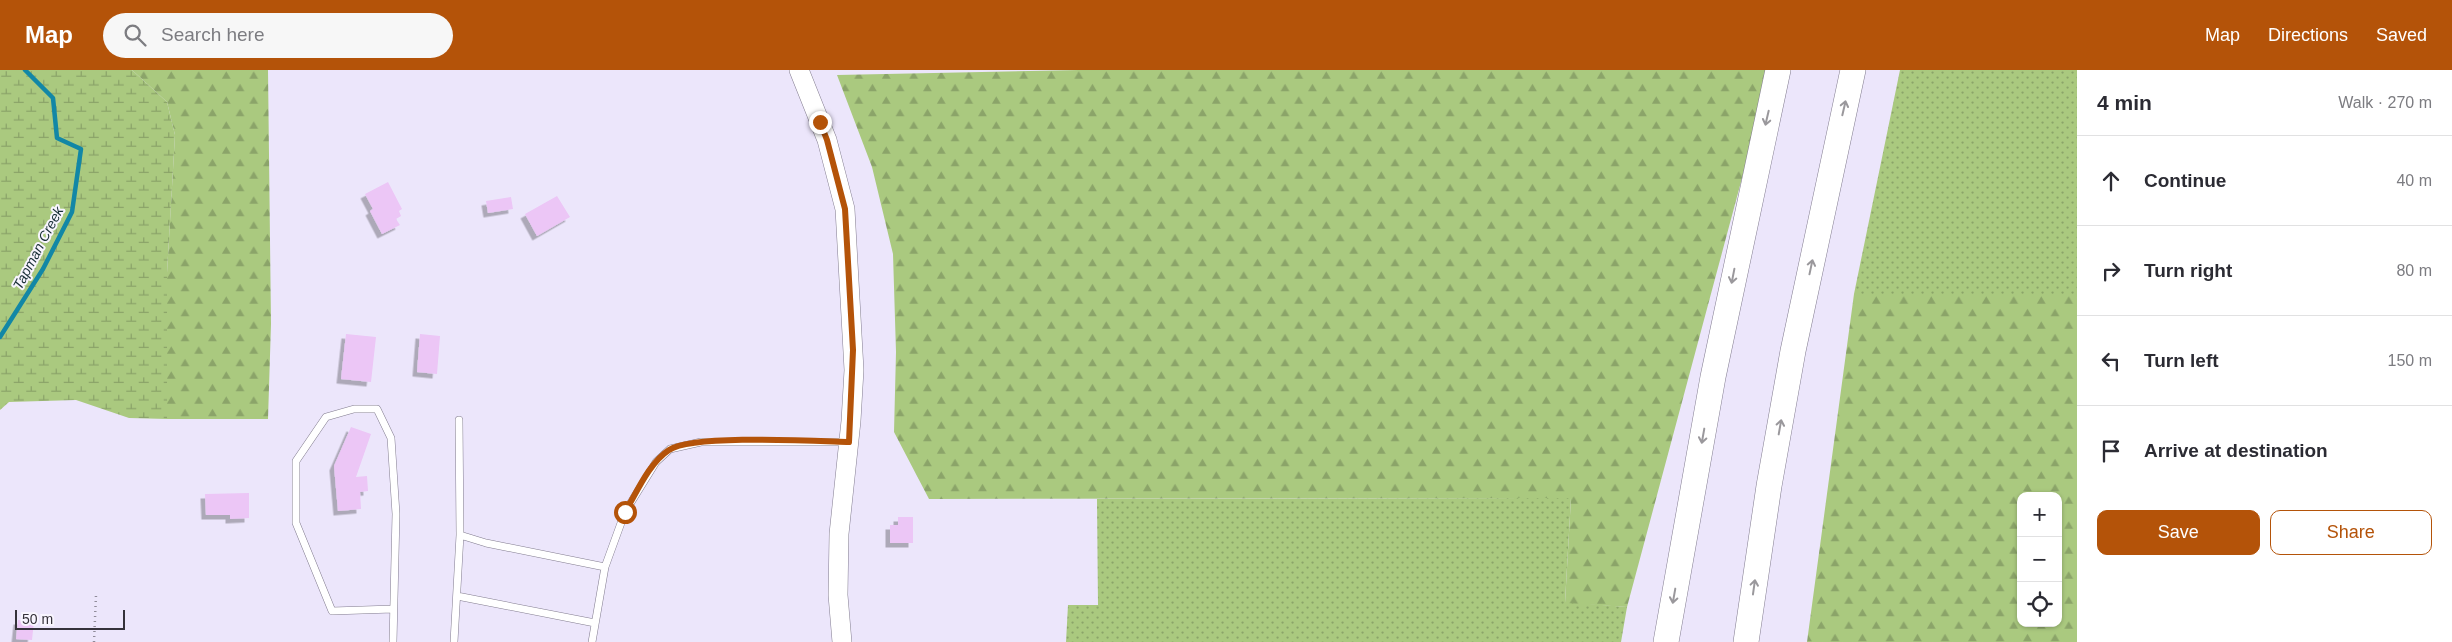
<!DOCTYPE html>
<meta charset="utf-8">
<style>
:root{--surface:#fff;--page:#f7f7f7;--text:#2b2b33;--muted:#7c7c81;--line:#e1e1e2;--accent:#b45309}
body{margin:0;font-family:Arial,sans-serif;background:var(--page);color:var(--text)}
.controls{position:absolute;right:15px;bottom:15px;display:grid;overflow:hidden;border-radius:10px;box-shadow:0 1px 4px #0004}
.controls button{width:45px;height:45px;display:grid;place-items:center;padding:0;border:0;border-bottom:1px solid var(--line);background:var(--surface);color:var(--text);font:25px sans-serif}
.scale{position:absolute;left:15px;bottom:12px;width:110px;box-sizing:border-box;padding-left:5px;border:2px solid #35323a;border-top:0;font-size:14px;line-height:18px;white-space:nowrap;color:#35323a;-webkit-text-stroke:4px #f8f5fe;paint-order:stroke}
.stop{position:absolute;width:15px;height:15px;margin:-11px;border:4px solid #b45309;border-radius:50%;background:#fff}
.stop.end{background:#b45309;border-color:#fff;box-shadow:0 1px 5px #0008}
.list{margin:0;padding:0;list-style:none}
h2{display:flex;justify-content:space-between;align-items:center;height:65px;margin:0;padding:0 20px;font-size:21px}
h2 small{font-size:16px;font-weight:400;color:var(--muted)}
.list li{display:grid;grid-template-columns:32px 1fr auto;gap:15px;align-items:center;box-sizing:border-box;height:90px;padding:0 20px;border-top:1px solid var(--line)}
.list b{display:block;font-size:19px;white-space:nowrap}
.list em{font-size:16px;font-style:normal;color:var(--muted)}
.actions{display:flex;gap:10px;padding:15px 20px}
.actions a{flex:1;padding:11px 0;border:1px solid var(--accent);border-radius:10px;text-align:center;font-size:18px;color:var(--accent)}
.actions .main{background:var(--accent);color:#fff}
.icon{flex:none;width:28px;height:28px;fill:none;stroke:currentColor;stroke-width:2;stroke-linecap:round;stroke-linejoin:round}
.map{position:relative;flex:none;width:2077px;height:572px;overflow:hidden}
header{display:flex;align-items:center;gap:30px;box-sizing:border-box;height:70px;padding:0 25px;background:var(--accent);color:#fff}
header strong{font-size:24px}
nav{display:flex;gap:28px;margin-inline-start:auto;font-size:18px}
.search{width:350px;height:45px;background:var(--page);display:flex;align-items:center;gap:12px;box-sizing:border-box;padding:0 18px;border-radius:28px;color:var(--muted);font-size:19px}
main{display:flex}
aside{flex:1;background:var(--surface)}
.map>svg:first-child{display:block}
.grass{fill:url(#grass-dots)}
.forest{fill:url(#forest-firs);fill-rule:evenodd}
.wetland{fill:url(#wetland-marsh)}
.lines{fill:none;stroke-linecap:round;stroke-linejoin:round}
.stream{stroke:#1287a6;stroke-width:4.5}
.building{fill:#ecc6f6;filter:url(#shadow)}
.lane-casing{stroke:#827c8f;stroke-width:8}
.secondary-casing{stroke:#827c8f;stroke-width:20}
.highway-casing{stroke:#827c8f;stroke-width:26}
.path{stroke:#8f8b99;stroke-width:2.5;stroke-dasharray:1 4;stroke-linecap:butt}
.lane{stroke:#fff;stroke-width:7}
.secondary{stroke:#fff;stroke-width:19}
.highway{stroke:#fff;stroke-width:25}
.oneway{stroke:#9a989c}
.route{stroke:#b45309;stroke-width:6}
.labels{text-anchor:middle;stroke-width:4;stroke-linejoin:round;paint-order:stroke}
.water-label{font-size:14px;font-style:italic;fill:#192f37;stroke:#f8f5fe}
</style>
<header>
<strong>Map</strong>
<div class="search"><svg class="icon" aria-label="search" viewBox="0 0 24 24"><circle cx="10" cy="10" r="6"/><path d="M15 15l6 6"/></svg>Search here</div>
<nav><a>Map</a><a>Directions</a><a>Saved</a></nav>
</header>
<main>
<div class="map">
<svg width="2077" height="572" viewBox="0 0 2077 572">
<defs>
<pattern id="grass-dots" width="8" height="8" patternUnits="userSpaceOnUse" patternTransform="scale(1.25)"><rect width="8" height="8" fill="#aac97f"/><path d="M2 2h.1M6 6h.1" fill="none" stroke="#8ba469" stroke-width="1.8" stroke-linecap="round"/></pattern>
<pattern id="forest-firs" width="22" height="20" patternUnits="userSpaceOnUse" patternTransform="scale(1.25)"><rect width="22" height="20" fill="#aac97f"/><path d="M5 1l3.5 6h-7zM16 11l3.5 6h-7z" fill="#8ba469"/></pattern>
<pattern id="wetland-marsh" width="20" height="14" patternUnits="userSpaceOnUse" patternTransform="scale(1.25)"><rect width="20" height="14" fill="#aac97f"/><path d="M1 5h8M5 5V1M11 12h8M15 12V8" fill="none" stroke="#8ba469"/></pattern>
<filter id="shadow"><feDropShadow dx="-4.5" dy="4.5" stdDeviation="0" flood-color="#0004"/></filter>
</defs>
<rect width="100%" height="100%" fill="#ece6fb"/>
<path class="grass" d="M1900,0H2077V224H1854Z
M1571,428L1565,532L1627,537L1621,572H1066L1068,535H1098L1097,429Z"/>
<path class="forest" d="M132,0H268L271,254L268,349H167V203L175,65L167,32Z
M1079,0H1771L1627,537L1565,533L1571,428L929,429L894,362L896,282L893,184L872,97L837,5Z
M1854,224H2077V572H1807ZM2021,426H2058V553H2021Z"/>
<path class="wetland" d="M0,0H132L167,32L175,65L167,203V349L129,348L76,330L9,332L0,340Z"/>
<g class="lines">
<path class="stream" d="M0,267L43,199L72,142L81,79L57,68L53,28L25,0"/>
</g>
<path class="building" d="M388,112L402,139L399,141L401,146L396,149L400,155L382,164L370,141L373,139L365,124Z
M557,126L570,147L537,166L525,144Z
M511,127L513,139L488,143L486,131Z
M346,264L376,267L371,312L341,309Z
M420,264L440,266L437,304L417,302Z
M351,357L371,364L356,407L367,406L368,421L360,422L361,439L338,441L334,396Z
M249,423V448L230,449V445H206L205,424Z
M898,447H913V473H890V455H898Z
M18,550L34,551L32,570L16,569Z"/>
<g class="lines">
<defs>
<path id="lane" d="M459,350L460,465L486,473L605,497
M457,526L595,553
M393,572L396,444L391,368L377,339H354L326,347L296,391V453L332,541L393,539
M454,572L460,465
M592,572L605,497L625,442L656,392L670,379L701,372H849"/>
<path id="secondary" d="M799,0L827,70L845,139L854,300L851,351L839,464L838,525L842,572"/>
<path id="highway" d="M1666,572L1713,307L1778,0
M1746,572L1769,416L1793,281L1853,0"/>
</defs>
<use href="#lane" class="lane-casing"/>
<use href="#secondary" class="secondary-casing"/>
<use href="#highway" class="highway-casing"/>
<path class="path" d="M94,572L96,525"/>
<use href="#lane" class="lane"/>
<use href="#secondary" class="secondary"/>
<use href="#highway" class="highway"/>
</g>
<defs><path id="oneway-shaft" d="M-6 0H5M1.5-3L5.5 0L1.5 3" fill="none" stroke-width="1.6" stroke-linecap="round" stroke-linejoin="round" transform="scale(1.25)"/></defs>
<g class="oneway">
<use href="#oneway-shaft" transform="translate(1844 38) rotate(-77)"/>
<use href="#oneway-shaft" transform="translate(1767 48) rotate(103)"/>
<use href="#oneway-shaft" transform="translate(1811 197) rotate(-78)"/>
<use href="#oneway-shaft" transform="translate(1733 206) rotate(101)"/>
<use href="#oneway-shaft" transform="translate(1780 357) rotate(-80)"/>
<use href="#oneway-shaft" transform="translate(1703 366) rotate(100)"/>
<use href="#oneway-shaft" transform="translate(1754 517) rotate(-82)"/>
<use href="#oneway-shaft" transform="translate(1674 526) rotate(100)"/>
</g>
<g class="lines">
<path class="route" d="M625,442C637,422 649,393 669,380C692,364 816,371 849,372L853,280L845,139L827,70L820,52"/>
</g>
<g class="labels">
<g class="water-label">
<text transform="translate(38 178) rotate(-62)" y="5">Tapman Creek</text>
</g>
</g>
</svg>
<div class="controls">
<button>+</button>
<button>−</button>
<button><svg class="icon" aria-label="locate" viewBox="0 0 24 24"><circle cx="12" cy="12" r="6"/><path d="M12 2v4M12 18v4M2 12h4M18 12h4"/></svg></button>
</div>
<div class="scale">50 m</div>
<div class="stop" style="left:625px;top:442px"></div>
<div class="stop end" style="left:820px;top:52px"></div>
</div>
<aside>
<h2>4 min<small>Walk · 270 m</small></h2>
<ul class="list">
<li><svg class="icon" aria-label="ahead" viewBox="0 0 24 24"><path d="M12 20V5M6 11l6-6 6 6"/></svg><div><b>Continue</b></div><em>40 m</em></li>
<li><svg class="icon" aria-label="right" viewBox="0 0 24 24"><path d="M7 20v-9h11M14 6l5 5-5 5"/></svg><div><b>Turn right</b></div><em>80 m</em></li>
<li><svg class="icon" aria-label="left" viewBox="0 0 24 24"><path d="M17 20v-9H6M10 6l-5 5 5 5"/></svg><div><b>Turn left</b></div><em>150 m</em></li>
<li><svg class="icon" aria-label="arrive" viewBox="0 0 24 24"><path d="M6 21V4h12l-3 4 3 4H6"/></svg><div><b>Arrive at destination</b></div></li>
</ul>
<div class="actions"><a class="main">Save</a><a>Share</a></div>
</aside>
</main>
